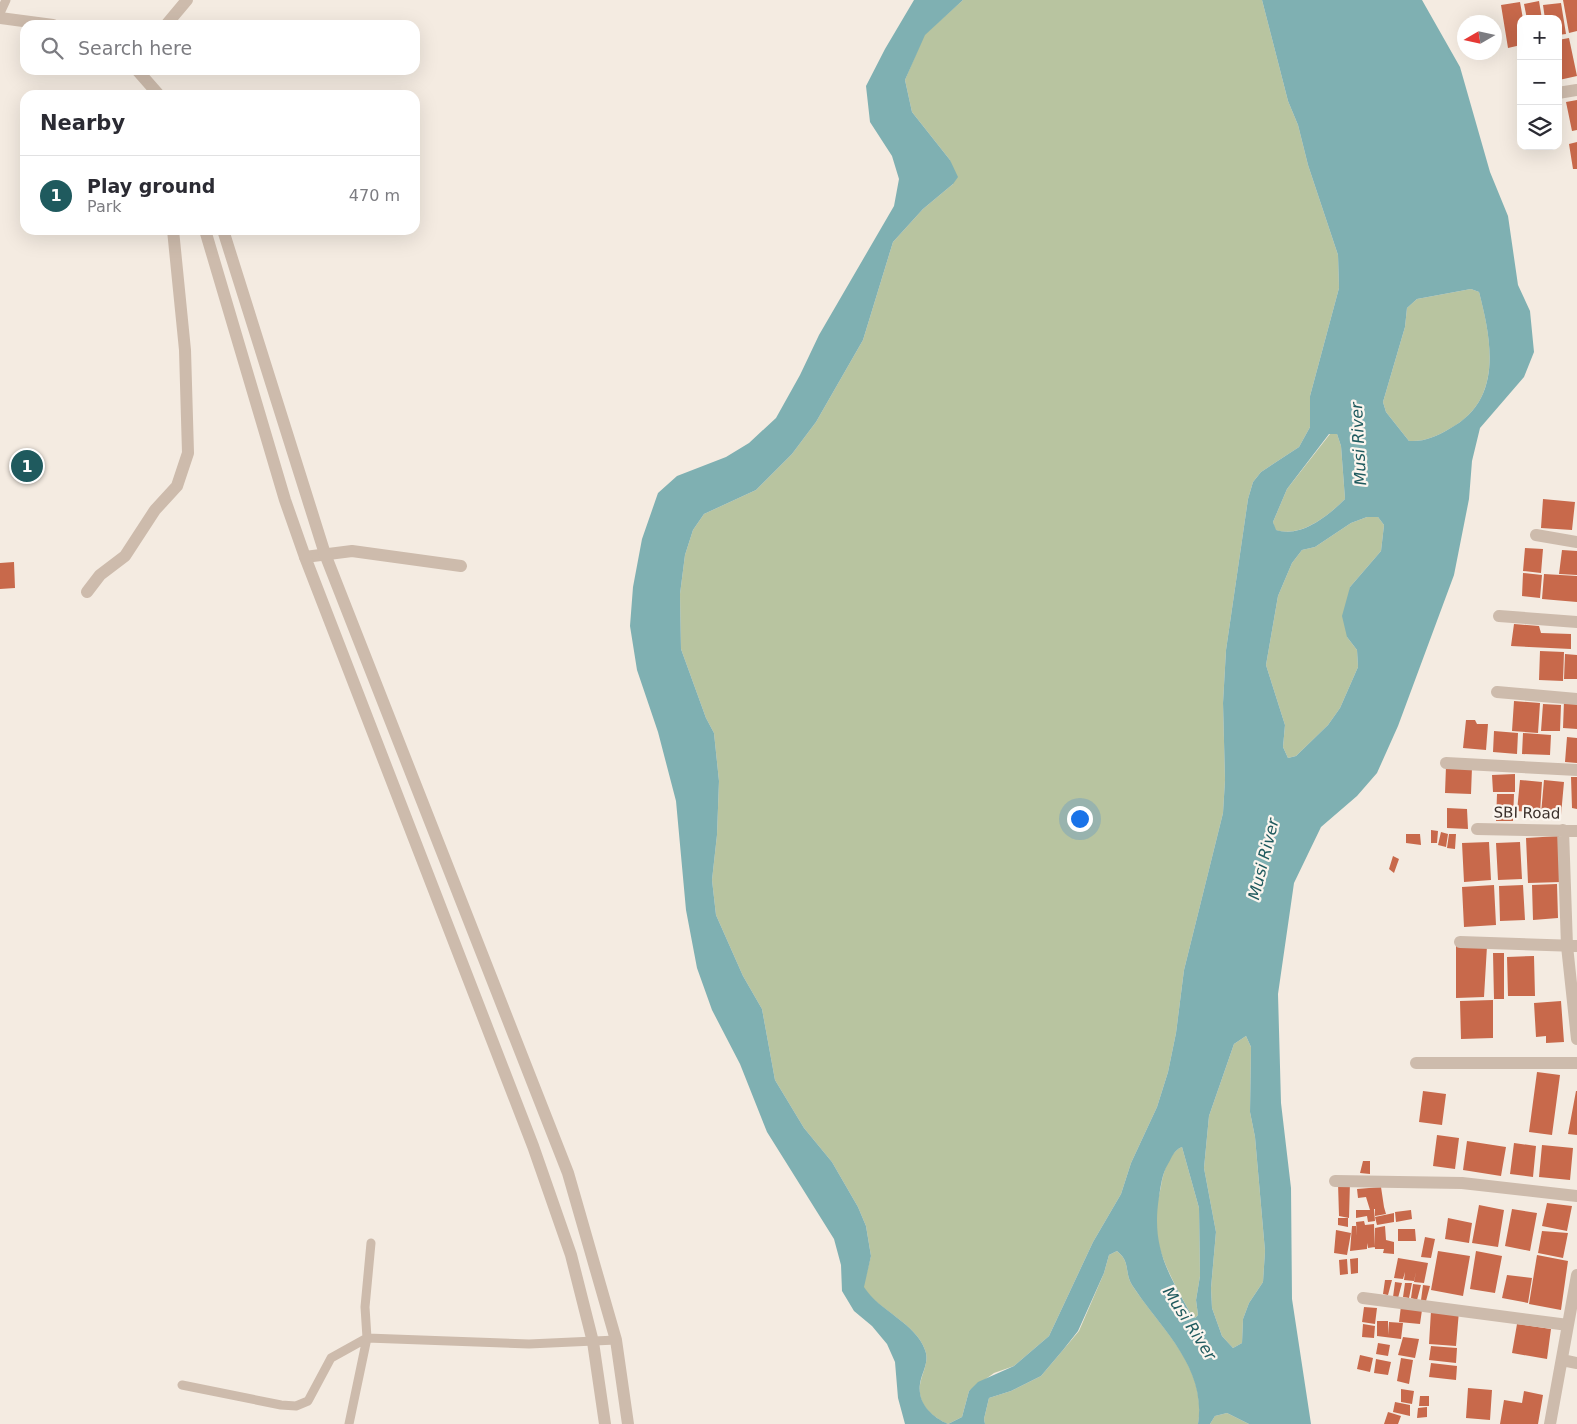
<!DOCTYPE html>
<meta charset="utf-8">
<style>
:root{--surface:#fff;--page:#f7f7f7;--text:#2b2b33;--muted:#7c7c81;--line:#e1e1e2;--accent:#1f5a5e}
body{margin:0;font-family:"DejaVu Sans",sans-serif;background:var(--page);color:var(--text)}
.controls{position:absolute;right:15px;top:15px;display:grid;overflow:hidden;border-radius:10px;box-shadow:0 5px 20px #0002}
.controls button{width:45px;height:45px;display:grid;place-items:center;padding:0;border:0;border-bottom:1px solid var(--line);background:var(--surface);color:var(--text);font:25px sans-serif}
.compass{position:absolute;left:1457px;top:15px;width:45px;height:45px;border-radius:50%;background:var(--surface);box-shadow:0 5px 20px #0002;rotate:261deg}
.you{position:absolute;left:1079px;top:818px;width:18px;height:18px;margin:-12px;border:4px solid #fff;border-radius:50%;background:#1a73e8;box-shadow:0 0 0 8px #1a73e833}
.badge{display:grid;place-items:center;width:32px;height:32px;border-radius:50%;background:var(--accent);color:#fff;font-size:16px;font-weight:700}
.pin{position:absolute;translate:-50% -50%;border:2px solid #fff;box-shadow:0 1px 5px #0006}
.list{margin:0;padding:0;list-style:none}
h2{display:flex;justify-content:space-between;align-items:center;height:65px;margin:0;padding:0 20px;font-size:21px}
h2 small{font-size:16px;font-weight:400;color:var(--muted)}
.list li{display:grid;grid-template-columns:32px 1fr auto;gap:15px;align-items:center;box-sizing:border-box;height:80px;padding:0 20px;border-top:1px solid var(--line)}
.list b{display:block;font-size:19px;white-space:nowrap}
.list p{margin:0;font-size:16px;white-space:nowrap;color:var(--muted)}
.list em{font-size:16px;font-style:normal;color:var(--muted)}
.icon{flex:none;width:28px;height:28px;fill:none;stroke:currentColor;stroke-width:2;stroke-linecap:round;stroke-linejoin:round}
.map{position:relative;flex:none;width:1577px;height:1424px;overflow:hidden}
.search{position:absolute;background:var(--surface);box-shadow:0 5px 20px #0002;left:20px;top:20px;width:400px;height:55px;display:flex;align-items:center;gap:12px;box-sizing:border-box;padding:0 18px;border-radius:15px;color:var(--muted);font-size:19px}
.panel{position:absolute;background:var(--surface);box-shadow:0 5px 20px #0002;left:20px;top:90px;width:400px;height:145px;border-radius:15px}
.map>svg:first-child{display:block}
.green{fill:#b8c4a0}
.water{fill:#7fb0b2;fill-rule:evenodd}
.building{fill:#c8694b}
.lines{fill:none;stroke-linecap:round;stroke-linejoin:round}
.service{stroke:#cdbbac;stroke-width:9}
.minor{stroke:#cdbbac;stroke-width:12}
.tertiary{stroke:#cdbbac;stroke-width:12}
.labels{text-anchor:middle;stroke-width:4.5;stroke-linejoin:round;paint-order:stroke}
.street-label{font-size:15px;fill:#3b302b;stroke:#fbf5ee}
.water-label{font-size:16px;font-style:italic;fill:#1f5a5e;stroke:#fbf5ee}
</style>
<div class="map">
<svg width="1577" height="1424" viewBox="0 0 1577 1424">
<rect width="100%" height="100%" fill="#f4ebe1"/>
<path class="green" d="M963,0H1262L1288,101L1298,125L1308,165L1338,255L1339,288L1310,396V427L1299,447L1261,472L1253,482L1248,499L1226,650L1223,703L1225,780L1223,813L1184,970L1176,1033L1168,1072L1157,1107L1131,1163L1121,1194L1093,1242L1049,1336L1014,1366L994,1373L969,1391L962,1417L948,1424C930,1416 915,1402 921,1380C924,1369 929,1360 925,1350C916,1323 879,1311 863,1287L871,1256L866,1226L858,1207L832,1162L804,1128L775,1080L762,1009L743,976L716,915L712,880L717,835L719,781L714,733L706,718L681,649L680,594L685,555L693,530L704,514L756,490L792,454L816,422L863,340L893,242L923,209L953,184L950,160L912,112L905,80L924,35Z
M1471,289L1479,292C1492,341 1503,401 1449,429C1437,436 1424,442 1409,441L1386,412L1383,402L1405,327L1407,308L1417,299Z
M1330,434H1337L1341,446L1345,499C1328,516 1301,538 1275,530L1273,522L1287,489Z
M1367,517H1378L1384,525L1381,551L1350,587L1347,637L1357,650L1358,667L1340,708L1328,725L1296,756L1288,758L1283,747L1285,725L1266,665L1278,596L1292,563L1302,550L1315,547L1351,523Z
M1246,1036L1251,1047L1250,1112L1255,1137L1265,1251L1263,1282L1249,1303L1243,1319L1242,1343L1233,1348L1222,1336L1212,1308L1211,1288L1216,1232L1204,1168L1209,1116L1234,1044Z
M1182,1147L1199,1208L1200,1276L1196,1300L1198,1315L1195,1318L1192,1316C1176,1287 1158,1257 1155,1224C1154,1212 1159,1197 1161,1186C1163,1173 1169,1152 1182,1147Z
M1117,1251C1131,1262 1124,1272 1132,1285C1160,1328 1208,1367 1198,1424H985L984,1419L989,1398L1011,1391L1041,1376L1063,1350L1079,1331L1104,1273L1109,1255Z
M1227,1413L1249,1424H1210L1215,1416Z"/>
<path class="water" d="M914,0H963L925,35L905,80L912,112L950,160L958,177L953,184L923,209L893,242L863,340L816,422L792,454L756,490L704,514L693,530L685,555L680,594L681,649L706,718L714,733L719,781L717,835L712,880L716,915L743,976L762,1009L775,1080L804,1128L832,1162L858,1207L866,1226L871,1256L864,1287C879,1311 916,1323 925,1350C929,1360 924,1369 921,1379C915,1401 930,1416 948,1424L962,1417L969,1391L978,1382L1014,1366L1049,1336L1093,1242L1121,1194L1131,1163L1157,1107L1168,1072L1176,1033L1184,970L1223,813L1225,780L1223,703L1226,650L1248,499L1253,482L1261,472L1299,447L1310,427V396L1339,288L1338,255L1308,165L1298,125L1288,101L1262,0H1422L1460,67L1490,172L1508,216L1518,285L1530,311L1534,352L1524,377L1480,428L1472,461L1469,499L1454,575L1398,726L1377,773L1357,796L1321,827L1294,883L1278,994L1281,1103L1291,1188L1292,1299L1311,1424H1249L1227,1413L1215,1416L1210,1424H1198C1207,1367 1160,1328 1132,1285C1124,1272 1131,1262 1117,1251L1109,1255L1104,1273L1078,1331L1063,1350L1041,1376L1011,1391L989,1398L984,1419L985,1424H905L898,1398L895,1362L887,1344L872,1326L854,1311L842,1291L841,1265L834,1239L767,1132L740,1064L712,1010L697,968L686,910L676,801L658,732L637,670L630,626L633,587L642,539L658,493L677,476L726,457L749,443L776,418L800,375L819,335L894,206L899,179L892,156L870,122L866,86L885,49ZM1471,289L1479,292C1492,342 1503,401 1449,429C1437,436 1424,442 1409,441L1386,412L1383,402L1405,327L1407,308L1417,299ZM1329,434H1337L1341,446L1345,499C1328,516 1301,538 1276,530L1273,522L1287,489ZM1367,517H1378L1384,525L1381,551L1350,587L1342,616L1347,637L1357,650L1358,667L1340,708L1328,725L1296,756L1288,758L1283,747L1285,725L1266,665L1278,596L1292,563L1302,550L1315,547L1351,523ZM1246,1036L1251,1047L1250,1112L1255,1137L1265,1251L1263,1282L1249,1303L1243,1319L1242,1343L1233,1348L1222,1336L1212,1308L1211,1288L1216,1232L1204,1168L1209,1116L1234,1044ZM1182,1147L1199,1208L1200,1276L1196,1300L1198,1315L1195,1318L1192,1316C1168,1273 1151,1247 1159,1197C1161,1185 1162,1174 1168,1164C1172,1157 1174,1150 1182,1147Z"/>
<path class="building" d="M1563,0H1577V31L1569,33Z
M1539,1L1542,19H1527L1524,4Z
M1520,2L1523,19H1521V45L1508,48L1501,5Z
M1561,3L1566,34L1558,35V19H1545L1543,5Z
M1569,38L1577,76L1559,80L1558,40Z
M1577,100V130L1572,131L1566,102Z
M1577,142V169H1573L1569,144Z
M1543,499L1575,502L1572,530L1541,528Z
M1525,548L1543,549L1541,573L1523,571Z
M1562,550L1577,551V575L1559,574Z
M14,562L15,588L0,589V563Z
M1523,573L1542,575L1540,598L1522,596Z
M1544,574L1577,576V602L1542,599Z
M1514,624L1539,626L1541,633L1571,634V649L1511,646Z
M1540,651L1564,652L1563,681L1539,680Z
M1565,654L1577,655V679H1564Z
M1514,701L1540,703L1538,733L1512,731Z
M1564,701L1577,702V729L1563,728Z
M1543,704L1561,705L1560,731H1541Z
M1466,720H1475L1477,724H1488L1486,750L1463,748Z
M1494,731L1518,733L1517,754L1493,752Z
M1523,733L1551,735L1550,755L1522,754Z
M1567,737L1577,738V763L1565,762Z
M1446,766L1472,767L1471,794L1445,793Z
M1515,774V792H1493L1492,775Z
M1571,777H1577V809L1572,808Z
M1520,780L1542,782L1540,813L1517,811Z
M1544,780L1564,782L1561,815L1541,814Z
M1497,794H1514L1513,821H1496Z
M1447,808L1467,809L1468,829L1447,828Z
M1431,830L1438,831L1437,843H1431Z
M1441,832L1448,834L1446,847L1438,845Z
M1406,834H1420L1421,845L1406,843Z
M1449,834H1456L1455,849L1447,848Z
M1559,836L1561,882L1528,883L1526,838Z
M1489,842L1491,880L1464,882L1462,843Z
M1520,842L1522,879L1498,880L1496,843Z
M1393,856L1399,859L1394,873L1389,869Z
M1557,884L1558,918L1533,920L1532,885Z
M1494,885L1496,925L1464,927L1462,887Z
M1523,885L1525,920L1500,921L1499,886Z
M1456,946H1487L1484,997L1456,998Z
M1493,953H1504V999H1494Z
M1534,956L1535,996H1508L1507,957Z
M1493,1000V1038L1461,1039L1460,1001Z
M1561,1001L1564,1042L1546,1043V1036L1536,1037L1534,1003Z
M1537,1072L1560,1075L1552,1135L1529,1132Z
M1423,1091L1446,1094L1442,1125L1419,1122Z
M1576,1091H1577V1135L1568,1134Z
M1437,1135L1459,1138L1455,1169L1433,1166Z
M1467,1141L1506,1147L1501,1176L1463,1170Z
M1514,1143L1536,1146L1533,1177L1510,1174Z
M1542,1145L1573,1148L1570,1180L1539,1177Z
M1363,1161H1370V1174L1360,1173Z
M1350,1182L1349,1218L1339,1216L1338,1183Z
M1381,1187L1384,1207L1378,1208L1384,1207L1386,1214L1375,1216V1209H1374L1375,1221L1368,1222L1367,1216L1356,1218V1210H1370L1366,1197L1358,1198L1357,1189Z
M1547,1203L1572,1206L1567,1231L1542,1226Z
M1479,1205L1504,1210L1498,1247L1472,1243Z
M1512,1209L1537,1213L1530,1251L1505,1246Z
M1411,1210L1412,1219L1396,1222L1395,1212Z
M1394,1213V1222L1377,1225L1375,1217Z
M1338,1218H1348V1227L1338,1225Z
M1448,1218L1472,1223L1469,1243L1445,1239Z
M1364,1221L1365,1225L1374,1224L1375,1247L1368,1248L1367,1243V1249L1350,1251L1352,1226H1356L1357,1236L1356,1222Z
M1385,1226L1386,1240L1394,1242V1254L1383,1253L1384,1249H1375V1228Z
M1398,1229H1415L1416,1241H1398Z
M1336,1230L1351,1233L1347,1255L1334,1253Z
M1542,1231L1568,1233L1563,1258L1538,1253Z
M1425,1237L1435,1239L1431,1258L1421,1257Z
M1438,1251L1470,1256L1463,1296L1431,1290Z
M1476,1251L1502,1256L1495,1293L1470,1289Z
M1537,1255L1568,1261L1561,1310L1529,1304Z
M1358,1258V1273L1351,1274L1350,1259Z
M1398,1258L1428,1263L1424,1283L1414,1282L1416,1272L1414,1281L1404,1280L1405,1272L1403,1279L1394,1278Z
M1347,1259L1348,1274L1340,1275L1339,1260Z
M1507,1275L1532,1278L1528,1303L1502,1298Z
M1385,1280H1392L1388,1295L1383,1294Z
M1395,1282L1402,1283L1398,1298L1393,1297Z
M1405,1283H1412L1409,1298L1403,1297Z
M1413,1284L1421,1285L1417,1300L1411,1298Z
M1423,1285L1430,1286L1426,1301L1421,1300Z
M1401,1306L1422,1310L1420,1324L1399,1322Z
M1364,1307L1377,1308L1375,1324L1362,1322Z
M1431,1311H1459L1456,1346L1429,1344Z
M1377,1321H1388V1335L1389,1322L1403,1323L1401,1339L1377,1336Z
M1363,1324L1375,1326L1374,1338L1362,1337Z
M1517,1324L1551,1329L1547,1359L1512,1353Z
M1403,1337L1419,1339L1415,1358L1398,1355Z
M1378,1343L1390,1345L1388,1356L1376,1354Z
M1431,1346L1457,1348L1456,1363L1429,1360Z
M1360,1355L1373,1358L1370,1372L1357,1369Z
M1401,1358L1413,1360L1409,1384L1397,1381Z
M1376,1359L1391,1362L1388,1375L1374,1373Z
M1431,1363L1457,1366L1456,1380L1429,1377Z
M1468,1388L1492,1390L1490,1420L1466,1418Z
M1401,1389L1414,1391L1412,1404L1401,1402Z
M1524,1391L1543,1395L1538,1424H1500L1504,1400L1522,1403Z
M1420,1396H1429V1406H1419Z
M1395,1402L1410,1405V1416L1393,1412Z
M1427,1407V1417L1417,1418L1418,1408Z
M1388,1412L1401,1416L1398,1424H1384Z"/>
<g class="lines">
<path class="service" d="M0,13L6,0
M182,1385L281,1405L296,1406L308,1401L331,1358L367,1338L529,1344L616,1340
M349,1424L367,1338L365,1307L371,1243"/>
<path class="minor" d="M166,25L187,0
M1558,93L1577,90
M1536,535L1577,542
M305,557L352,551L461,566
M87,592L100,575L125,556L155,510L177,486L188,453L185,350L173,230
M1499,616L1577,622
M1497,692L1577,699
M1446,763L1577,770
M1477,829L1577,831
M1563,830L1567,946L1577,1039
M1460,942L1577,946
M1416,1063H1577
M1335,1181L1462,1183L1577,1196
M1363,1298L1568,1325
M1562,1360L1577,1363
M1550,1424L1577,1275"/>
<path class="tertiary" d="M0,18L53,25
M137,70L159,95
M205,230L285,500L305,557L533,1146L571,1255L593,1342L605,1424
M223,230L325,554L568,1173L616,1340L628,1424"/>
</g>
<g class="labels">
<g class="street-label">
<text transform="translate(1527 813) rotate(1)" y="5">SBI Road</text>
</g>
<g class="water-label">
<text transform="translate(1358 444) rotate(-93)" y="6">Musi River</text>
<text transform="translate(1263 859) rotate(-76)" y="6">Musi River</text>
<text transform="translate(1190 1323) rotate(57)" y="6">Musi River</text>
</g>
</g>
</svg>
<div class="controls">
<button>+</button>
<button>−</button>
<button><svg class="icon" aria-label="layers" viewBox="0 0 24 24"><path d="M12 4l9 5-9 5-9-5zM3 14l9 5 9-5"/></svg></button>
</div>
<svg class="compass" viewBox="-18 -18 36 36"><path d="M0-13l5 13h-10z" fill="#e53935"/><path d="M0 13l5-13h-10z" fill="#7c7c81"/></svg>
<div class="you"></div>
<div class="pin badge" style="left:27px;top:466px">1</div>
<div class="search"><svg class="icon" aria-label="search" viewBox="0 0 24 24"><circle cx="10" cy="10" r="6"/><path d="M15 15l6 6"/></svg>Search here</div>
<section class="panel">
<h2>Nearby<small></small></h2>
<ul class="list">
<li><span class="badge">1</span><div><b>Play ground</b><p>Park</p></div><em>470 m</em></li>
</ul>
</section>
</div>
